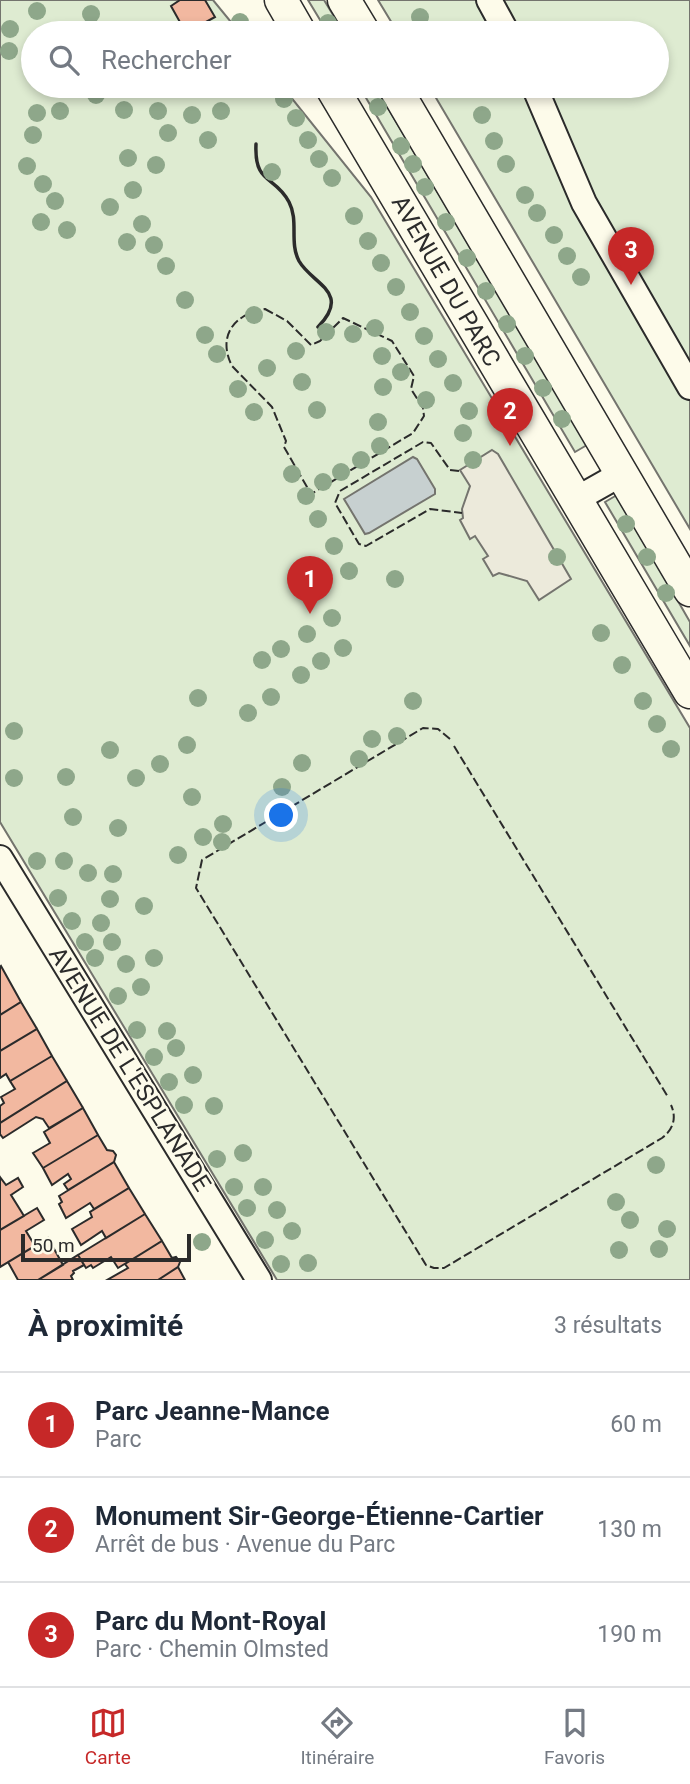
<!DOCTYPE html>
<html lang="fr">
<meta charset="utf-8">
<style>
:root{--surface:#fff;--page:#f2f2f3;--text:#1f2937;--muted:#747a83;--line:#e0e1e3;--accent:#c62828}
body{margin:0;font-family:Roboto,sans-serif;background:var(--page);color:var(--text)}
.scale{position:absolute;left:21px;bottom:18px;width:170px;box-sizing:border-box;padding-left:7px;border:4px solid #2b2b2b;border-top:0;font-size:19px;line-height:24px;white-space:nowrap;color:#2b2b2b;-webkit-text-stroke:5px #fdfbea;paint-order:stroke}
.you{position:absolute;left:282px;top:816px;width:24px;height:24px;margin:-18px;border:5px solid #fff;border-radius:50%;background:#1a73e8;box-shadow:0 0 0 10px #1a73e833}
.badge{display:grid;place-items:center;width:46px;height:46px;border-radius:50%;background:var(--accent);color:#fff;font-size:23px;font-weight:700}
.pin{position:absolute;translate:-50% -58px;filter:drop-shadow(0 2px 4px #0008)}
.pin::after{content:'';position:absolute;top:37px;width:24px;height:21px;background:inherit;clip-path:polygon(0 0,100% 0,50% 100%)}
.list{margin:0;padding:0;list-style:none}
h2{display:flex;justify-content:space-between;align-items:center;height:91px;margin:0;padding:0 28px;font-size:30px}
h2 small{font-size:23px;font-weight:400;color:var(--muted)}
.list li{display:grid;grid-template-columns:46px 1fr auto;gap:21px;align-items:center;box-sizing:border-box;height:105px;padding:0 28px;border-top:2px solid var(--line)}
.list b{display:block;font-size:26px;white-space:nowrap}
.list p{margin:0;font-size:23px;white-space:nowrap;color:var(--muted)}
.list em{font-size:23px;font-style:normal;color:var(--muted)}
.icon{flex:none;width:38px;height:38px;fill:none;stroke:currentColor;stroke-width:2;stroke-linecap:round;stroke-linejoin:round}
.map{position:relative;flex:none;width:690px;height:1280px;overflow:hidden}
.search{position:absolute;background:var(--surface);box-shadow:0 4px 10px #0003;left:21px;right:21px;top:21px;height:77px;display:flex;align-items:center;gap:18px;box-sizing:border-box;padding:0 24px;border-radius:38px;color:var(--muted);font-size:26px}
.sheet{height:406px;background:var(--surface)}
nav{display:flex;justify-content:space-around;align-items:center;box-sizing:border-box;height:98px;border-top:2px solid var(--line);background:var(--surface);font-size:19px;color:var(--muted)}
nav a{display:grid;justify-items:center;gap:4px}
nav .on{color:var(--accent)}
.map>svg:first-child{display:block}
.green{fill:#deebd1;stroke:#74746e;stroke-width:2}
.parking{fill:#eceadb;stroke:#74746e;stroke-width:2}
.water{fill:#c7d0d0;stroke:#74746e;stroke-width:2}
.building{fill:#f2b8a0;stroke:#2b2b2b;stroke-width:2}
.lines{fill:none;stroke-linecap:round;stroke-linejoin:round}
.minor-casing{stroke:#2b2b2b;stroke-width:28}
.major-casing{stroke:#2b2b2b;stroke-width:35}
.minor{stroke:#fdfbea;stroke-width:24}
.major{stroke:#fdfbea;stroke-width:32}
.fence{stroke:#2b2b2b;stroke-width:2;stroke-dasharray:9 3.5;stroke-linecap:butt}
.wall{stroke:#2b2b2b;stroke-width:3.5}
.tree{fill:#8ea78a}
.labels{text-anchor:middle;stroke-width:5;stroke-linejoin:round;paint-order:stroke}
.street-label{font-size:24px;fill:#2b2b2b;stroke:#fdfbea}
</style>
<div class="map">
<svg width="690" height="1280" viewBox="0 0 690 1280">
<rect width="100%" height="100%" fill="#fdfbea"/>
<path class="green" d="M0,0H213L240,33H33V86H282L371,197L690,728V1280H277L0,822Z
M308,0H324L344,33H328Z
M378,0H690V529L429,86H657V33H398Z
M359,86H375L587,445L575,452Z
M617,495L690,622V646L605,502Z"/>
<path class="parking" d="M492,450L498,454L571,579L539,600L527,581L499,573L493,576L483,559L488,556L475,536L470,539L460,520L463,518L462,509L470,486L460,470Z"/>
<path class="water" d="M413,457L417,459L435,489V494L369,533L365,534L344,499Z"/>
<path class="building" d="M180,0H205L215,17L186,33L171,6Z
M1,966L21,1002L0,1015V967Z
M21,1002L37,1029L0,1051V1015Z
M37,1029L52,1056L10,1081L6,1074L0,1078V1051Z
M52,1056L67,1081L0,1123V1106L4,1103L1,1097L15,1089L10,1081Z
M67,1081L83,1108L49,1128L43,1119L36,1117L3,1138L0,1134V1123Z
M83,1108L98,1135L43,1168L33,1153L50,1143L44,1132Z
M98,1135L107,1150L113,1151L116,1155L114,1162L68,1190L64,1184L71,1179L68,1174L52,1185L43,1168Z
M114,1162L129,1188L94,1209L90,1203L66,1218L59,1204L62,1202L59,1196Z
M0,1177L6,1185L18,1178L23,1187L11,1195L24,1216L0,1230Z
M129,1188L145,1214L106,1238L102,1231L81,1245L72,1229L92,1217L90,1212Z
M37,1208L44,1220L26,1231L35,1246L0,1267V1230Z
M145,1214L162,1241L118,1268L111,1257L93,1268L91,1265L86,1268L78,1255Z
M48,1238L63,1265L38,1280H18L8,1262Z
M162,1241L172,1258L176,1257L180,1262L178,1267L158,1280H107L128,1268L125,1264Z
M78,1255L84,1265L73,1271L74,1273L71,1276L73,1280H38Z
M178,1267L185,1280H158Z"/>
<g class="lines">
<defs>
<path id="minor" d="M489,0L507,33
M534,86L584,203L690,387
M575,500L621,474
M0,858L259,1280"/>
<path id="major" d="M281,0L300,33
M344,0L364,33
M331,86L690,692
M394,86L690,590"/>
</defs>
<use href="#minor" class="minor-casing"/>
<use href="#major" class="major-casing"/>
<use href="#minor" class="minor"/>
<use href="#major" class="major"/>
<path class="fence" d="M265,309L287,321L311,345L320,341L343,318L392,341L414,376L411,389L423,408L424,416L413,433L311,494L284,447L286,441L272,407L232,366C217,336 234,314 265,309Z
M459,471L450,470L431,443L423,442L340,491L335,503L359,544L366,546L430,509L462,513
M450,739L438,729L423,728L202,860L196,888L426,1265L434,1268H444L662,1138C673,1130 677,1118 671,1105
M454,746L668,1097"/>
<path class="wall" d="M256,144C254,185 275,175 289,202C299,221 289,242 299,261C312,284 352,292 318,327"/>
</g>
<g class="tree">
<circle cx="37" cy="11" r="9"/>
<circle cx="91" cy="14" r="9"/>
<circle cx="420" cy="17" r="9"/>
<circle cx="240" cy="22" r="9"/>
<circle cx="328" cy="23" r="9"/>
<circle cx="10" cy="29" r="9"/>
<circle cx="9" cy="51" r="9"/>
<circle cx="96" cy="95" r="9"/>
<circle cx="284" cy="99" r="9"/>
<circle cx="378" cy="107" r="9"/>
<circle cx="124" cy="110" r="9"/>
<circle cx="60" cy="111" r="9"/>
<circle cx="158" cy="111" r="9"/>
<circle cx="221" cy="111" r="9"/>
<circle cx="37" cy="113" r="9"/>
<circle cx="192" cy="115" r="9"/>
<circle cx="482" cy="115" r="9"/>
<circle cx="296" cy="118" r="9"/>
<circle cx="168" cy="133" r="9"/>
<circle cx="33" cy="135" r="9"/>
<circle cx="208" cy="140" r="9"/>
<circle cx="308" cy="140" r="9"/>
<circle cx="494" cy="141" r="9"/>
<circle cx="401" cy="146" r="9"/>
<circle cx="128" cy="158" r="9"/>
<circle cx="319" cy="159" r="9"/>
<circle cx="413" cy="164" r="9"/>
<circle cx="506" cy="164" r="9"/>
<circle cx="156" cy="165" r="9"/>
<circle cx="27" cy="166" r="9"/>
<circle cx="272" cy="172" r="9"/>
<circle cx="332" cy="178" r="9"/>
<circle cx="43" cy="184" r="9"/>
<circle cx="425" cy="187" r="9"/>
<circle cx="133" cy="190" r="9"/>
<circle cx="525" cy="195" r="9"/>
<circle cx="55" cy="201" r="9"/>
<circle cx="110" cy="207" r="9"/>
<circle cx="537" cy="213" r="9"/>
<circle cx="354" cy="216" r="9"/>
<circle cx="41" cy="222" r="9"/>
<circle cx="446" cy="222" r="9"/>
<circle cx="142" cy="224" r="9"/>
<circle cx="67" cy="230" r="9"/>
<circle cx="554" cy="235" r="9"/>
<circle cx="368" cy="241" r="9"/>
<circle cx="127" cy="242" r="9"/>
<circle cx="154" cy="245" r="9"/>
<circle cx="567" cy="256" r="9"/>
<circle cx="467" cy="258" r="9"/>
<circle cx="381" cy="263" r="9"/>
<circle cx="166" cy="266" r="9"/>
<circle cx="581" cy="277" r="9"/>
<circle cx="396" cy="287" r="9"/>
<circle cx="486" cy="291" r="9"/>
<circle cx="185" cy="300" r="9"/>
<circle cx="410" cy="312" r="9"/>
<circle cx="254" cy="315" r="9"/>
<circle cx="507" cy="324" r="9"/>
<circle cx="375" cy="328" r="9"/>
<circle cx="326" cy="332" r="9"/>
<circle cx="353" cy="334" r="9"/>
<circle cx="205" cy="335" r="9"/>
<circle cx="424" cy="336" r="9"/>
<circle cx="296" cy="351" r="9"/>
<circle cx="217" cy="354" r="9"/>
<circle cx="382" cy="356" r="9"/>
<circle cx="525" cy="356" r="9"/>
<circle cx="438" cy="359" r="9"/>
<circle cx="267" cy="368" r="9"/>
<circle cx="401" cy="372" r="9"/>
<circle cx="302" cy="382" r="9"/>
<circle cx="453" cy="383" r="9"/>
<circle cx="383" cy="387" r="9"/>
<circle cx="543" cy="388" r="9"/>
<circle cx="238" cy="389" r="9"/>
<circle cx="426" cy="400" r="9"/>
<circle cx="317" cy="410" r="9"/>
<circle cx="469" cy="411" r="9"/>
<circle cx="254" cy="412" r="9"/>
<circle cx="562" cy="419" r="9"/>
<circle cx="378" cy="422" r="9"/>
<circle cx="463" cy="433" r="9"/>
<circle cx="380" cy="446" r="9"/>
<circle cx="361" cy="460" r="9"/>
<circle cx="473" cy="460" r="9"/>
<circle cx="341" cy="472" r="9"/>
<circle cx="292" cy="474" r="9"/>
<circle cx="323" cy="482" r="9"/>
<circle cx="306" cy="496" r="9"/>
<circle cx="318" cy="519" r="9"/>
<circle cx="626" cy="524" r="9"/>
<circle cx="334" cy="546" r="9"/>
<circle cx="557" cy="557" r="9"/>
<circle cx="647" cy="557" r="9"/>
<circle cx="349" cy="571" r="9"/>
<circle cx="395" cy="579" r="9"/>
<circle cx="666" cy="593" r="9"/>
<circle cx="332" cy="618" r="9"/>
<circle cx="601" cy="633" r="9"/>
<circle cx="307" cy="634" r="9"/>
<circle cx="343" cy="648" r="9"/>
<circle cx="281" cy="649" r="9"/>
<circle cx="262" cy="660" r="9"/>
<circle cx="321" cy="661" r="9"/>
<circle cx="622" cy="665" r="9"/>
<circle cx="301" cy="675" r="9"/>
<circle cx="271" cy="697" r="9"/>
<circle cx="198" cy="698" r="9"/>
<circle cx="413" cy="701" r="9"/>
<circle cx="643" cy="701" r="9"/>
<circle cx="248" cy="713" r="9"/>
<circle cx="657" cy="724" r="9"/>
<circle cx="14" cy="731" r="9"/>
<circle cx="397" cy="736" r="9"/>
<circle cx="372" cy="739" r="9"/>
<circle cx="187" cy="745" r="9"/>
<circle cx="671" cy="749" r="9"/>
<circle cx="110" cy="750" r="9"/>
<circle cx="359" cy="759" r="9"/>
<circle cx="302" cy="763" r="9"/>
<circle cx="160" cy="764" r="9"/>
<circle cx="66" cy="777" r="9"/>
<circle cx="14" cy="778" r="9"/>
<circle cx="136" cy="778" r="9"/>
<circle cx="282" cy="787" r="9"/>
<circle cx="192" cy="797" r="9"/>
<circle cx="73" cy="817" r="9"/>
<circle cx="223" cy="824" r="9"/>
<circle cx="118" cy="828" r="9"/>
<circle cx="203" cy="837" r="9"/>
<circle cx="222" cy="842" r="9"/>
<circle cx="178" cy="855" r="9"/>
<circle cx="37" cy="861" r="9"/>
<circle cx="64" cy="861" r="9"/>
<circle cx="88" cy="873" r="9"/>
<circle cx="113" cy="874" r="9"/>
<circle cx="58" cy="898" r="9"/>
<circle cx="110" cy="899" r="9"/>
<circle cx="144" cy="906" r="9"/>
<circle cx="72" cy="921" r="9"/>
<circle cx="101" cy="923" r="9"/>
<circle cx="85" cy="942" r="9"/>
<circle cx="112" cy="942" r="9"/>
<circle cx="95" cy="958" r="9"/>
<circle cx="154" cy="958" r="9"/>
<circle cx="126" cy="964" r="9"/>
<circle cx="141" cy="987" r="9"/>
<circle cx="118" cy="996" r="9"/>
<circle cx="137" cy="1030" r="9"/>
<circle cx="167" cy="1031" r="9"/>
<circle cx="176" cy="1048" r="9"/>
<circle cx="154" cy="1057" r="9"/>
<circle cx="193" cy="1075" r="9"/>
<circle cx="169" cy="1082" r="9"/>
<circle cx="184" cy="1105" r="9"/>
<circle cx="214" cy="1106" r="9"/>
<circle cx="243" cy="1153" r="9"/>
<circle cx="217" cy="1159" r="9"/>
<circle cx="656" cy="1165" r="9"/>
<circle cx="234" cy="1187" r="9"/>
<circle cx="263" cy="1187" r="9"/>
<circle cx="616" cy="1202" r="9"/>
<circle cx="247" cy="1208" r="9"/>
<circle cx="277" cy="1210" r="9"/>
<circle cx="630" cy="1220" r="9"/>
<circle cx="667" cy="1229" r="9"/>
<circle cx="292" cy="1231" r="9"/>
<circle cx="265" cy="1240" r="9"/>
<circle cx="202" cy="1242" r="9"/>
<circle cx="659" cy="1249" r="9"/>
<circle cx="619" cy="1250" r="9"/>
<circle cx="308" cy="1263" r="9"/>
<circle cx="281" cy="1264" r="9"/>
</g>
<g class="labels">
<g class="street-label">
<text transform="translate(446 281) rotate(60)" y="8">AVENUE DU PARC</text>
<text transform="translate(130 1069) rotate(58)" y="8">AVENUE DE L'ESPLANADE</text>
</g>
</g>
</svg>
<div class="scale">50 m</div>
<div class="you"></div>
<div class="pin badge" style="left:310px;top:614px">1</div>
<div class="pin badge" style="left:510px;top:446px">2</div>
<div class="pin badge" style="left:631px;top:285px">3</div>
<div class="search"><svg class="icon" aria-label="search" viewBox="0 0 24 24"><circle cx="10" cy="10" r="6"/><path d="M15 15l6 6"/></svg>Rechercher</div>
</div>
<section class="sheet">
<h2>À proximité<small>3 résultats</small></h2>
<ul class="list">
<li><span class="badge">1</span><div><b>Parc Jeanne-Mance</b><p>Parc</p></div><em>60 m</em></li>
<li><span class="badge">2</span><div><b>Monument Sir-George-Étienne-Cartier</b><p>Arrêt de bus · Avenue du Parc</p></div><em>130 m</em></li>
<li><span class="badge">3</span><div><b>Parc du Mont-Royal</b><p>Parc · Chemin Olmsted</p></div><em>190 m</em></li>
</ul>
</section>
<nav>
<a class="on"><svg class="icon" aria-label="map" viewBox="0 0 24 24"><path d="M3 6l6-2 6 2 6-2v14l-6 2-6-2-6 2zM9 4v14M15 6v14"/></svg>Carte</a>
<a><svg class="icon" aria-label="directions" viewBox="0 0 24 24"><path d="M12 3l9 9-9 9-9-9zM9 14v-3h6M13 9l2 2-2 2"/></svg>Itinéraire</a>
<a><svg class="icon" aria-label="saved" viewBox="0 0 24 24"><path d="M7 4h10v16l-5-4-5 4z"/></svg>Favoris</a>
</nav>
